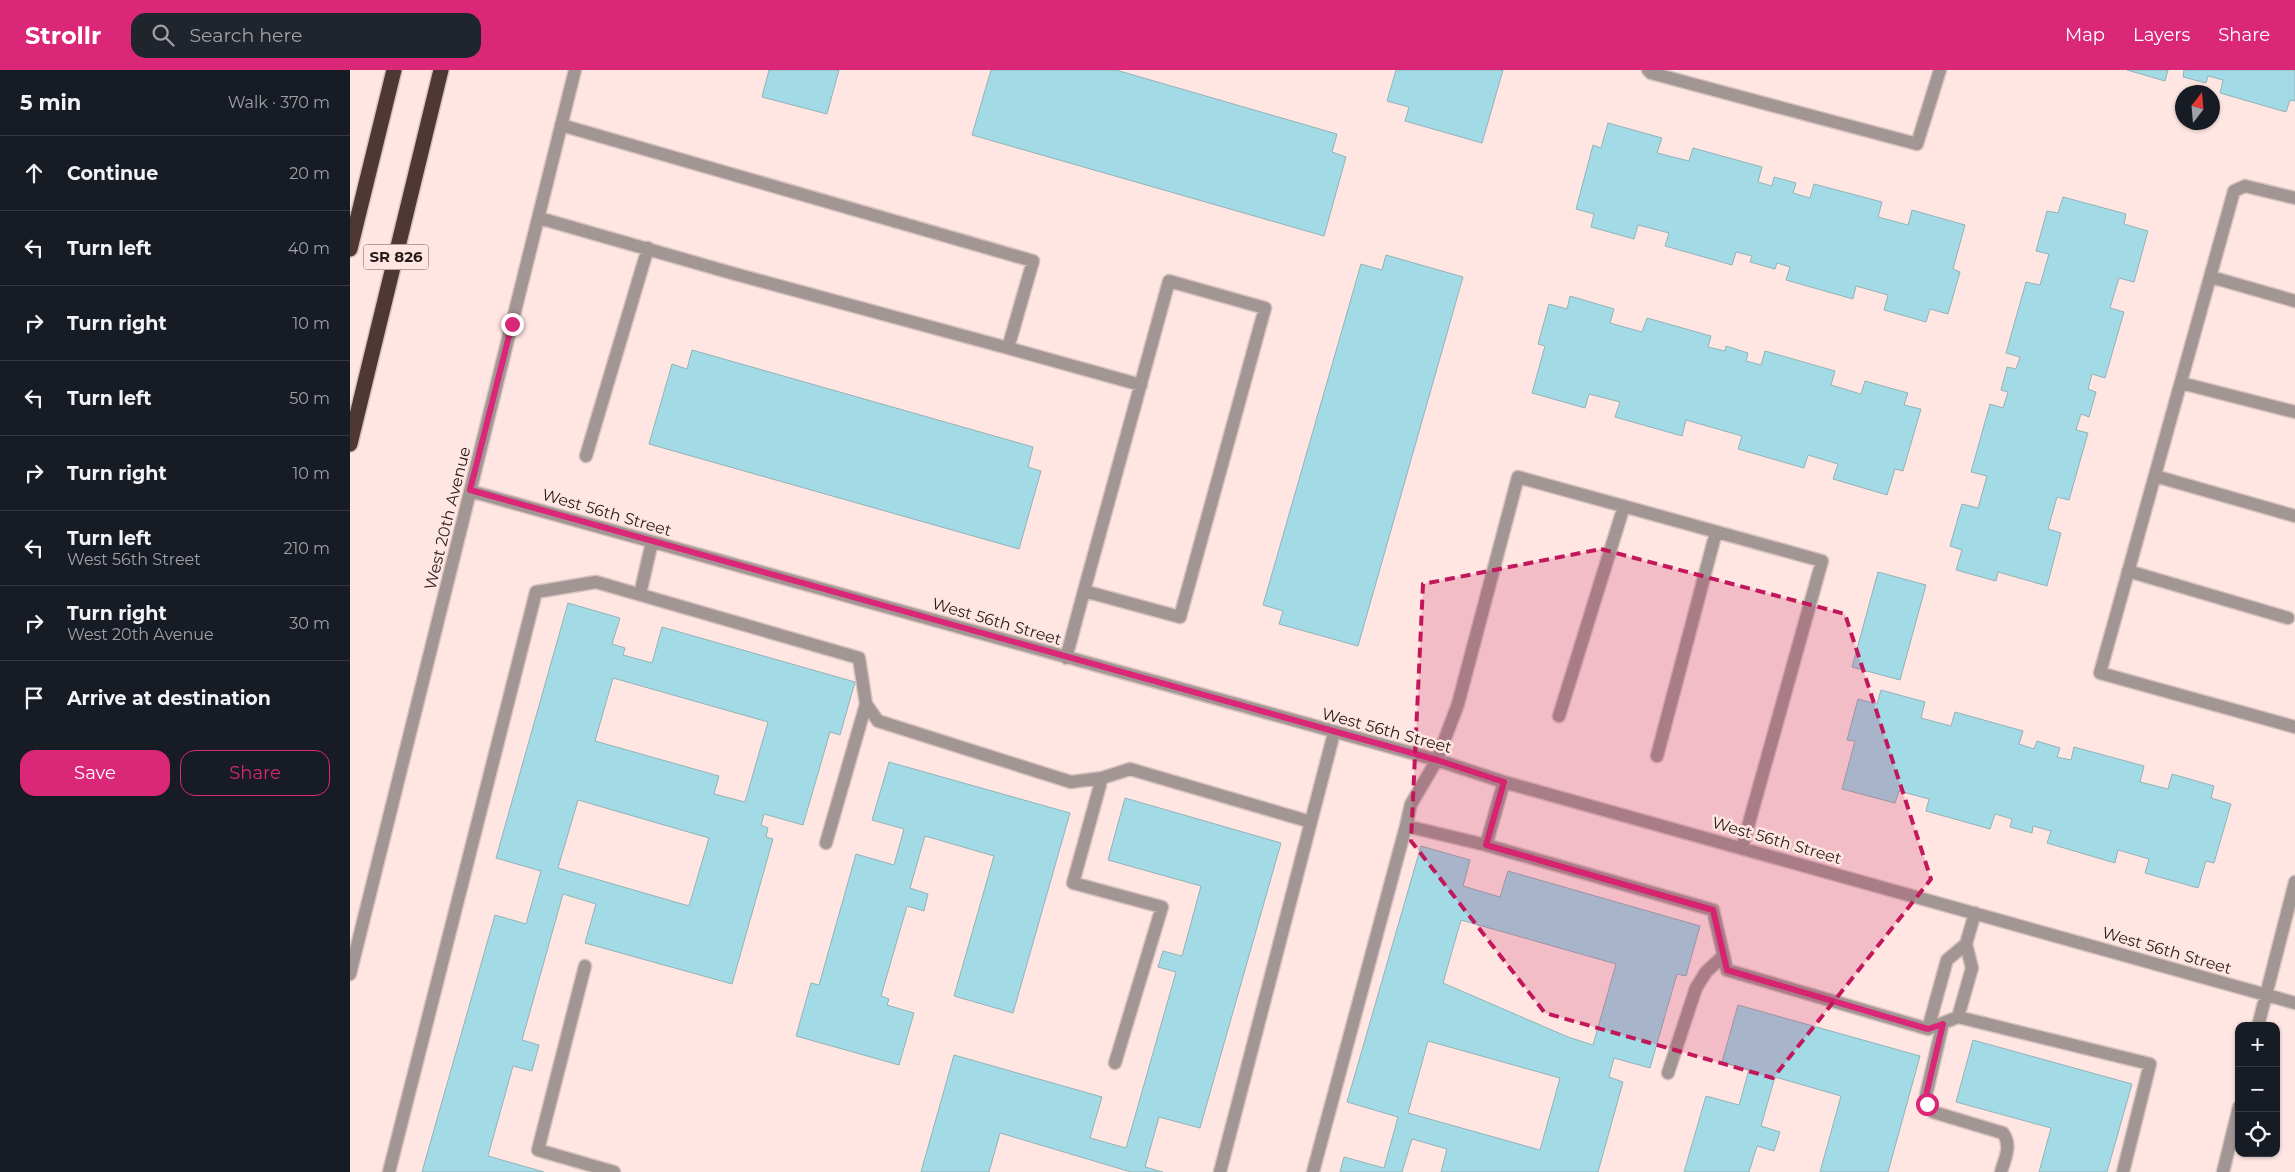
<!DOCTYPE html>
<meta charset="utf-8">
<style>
:root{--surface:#171b24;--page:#20242c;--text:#f1f3f6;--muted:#9ea1a6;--line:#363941;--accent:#db2777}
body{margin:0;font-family:Montserrat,sans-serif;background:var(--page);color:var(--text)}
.controls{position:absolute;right:15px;bottom:15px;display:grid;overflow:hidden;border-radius:10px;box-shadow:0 1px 4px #0004}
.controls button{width:45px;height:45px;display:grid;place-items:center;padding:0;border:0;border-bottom:1px solid var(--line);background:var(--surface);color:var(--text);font:25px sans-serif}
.compass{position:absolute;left:1825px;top:15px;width:45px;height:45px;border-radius:50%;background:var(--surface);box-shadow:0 1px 4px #0004;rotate:16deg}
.stop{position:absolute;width:15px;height:15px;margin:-11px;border:4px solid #db2777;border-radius:50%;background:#fff}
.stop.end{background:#db2777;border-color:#fff;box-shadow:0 1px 5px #0008}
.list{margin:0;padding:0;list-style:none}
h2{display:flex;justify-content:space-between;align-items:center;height:65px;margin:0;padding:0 20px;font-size:21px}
h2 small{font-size:16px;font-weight:400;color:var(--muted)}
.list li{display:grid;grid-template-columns:32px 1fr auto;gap:15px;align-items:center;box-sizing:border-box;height:75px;padding:0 20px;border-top:1px solid var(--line)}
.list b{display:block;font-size:19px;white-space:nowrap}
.list p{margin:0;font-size:16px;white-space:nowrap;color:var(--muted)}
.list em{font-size:16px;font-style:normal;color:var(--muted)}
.actions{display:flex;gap:10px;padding:15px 20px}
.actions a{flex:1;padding:11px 0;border:1px solid var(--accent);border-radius:15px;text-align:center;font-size:18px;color:var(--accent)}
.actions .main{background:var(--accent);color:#fff}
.icon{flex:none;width:28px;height:28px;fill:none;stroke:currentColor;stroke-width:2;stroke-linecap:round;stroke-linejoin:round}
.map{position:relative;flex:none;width:1945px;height:1102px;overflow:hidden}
header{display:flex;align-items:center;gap:30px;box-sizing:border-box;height:70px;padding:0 25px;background:var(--accent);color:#fff}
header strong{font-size:24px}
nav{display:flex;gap:28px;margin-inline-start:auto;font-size:18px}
.search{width:350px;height:45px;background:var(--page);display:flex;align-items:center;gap:12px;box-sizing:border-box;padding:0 18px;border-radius:15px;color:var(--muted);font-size:19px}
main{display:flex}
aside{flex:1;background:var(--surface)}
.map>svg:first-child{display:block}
.building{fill:#a2dbe5;stroke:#93b2b7;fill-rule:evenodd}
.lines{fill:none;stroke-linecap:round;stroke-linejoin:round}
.minor-casing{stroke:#d8c2bf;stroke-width:15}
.highway-casing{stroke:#d8c2bf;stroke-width:18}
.minor{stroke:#a29694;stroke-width:12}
.highway{stroke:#4e3734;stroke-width:15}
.route{stroke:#db2777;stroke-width:6}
.marked{fill:#c2185b;fill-opacity:0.2;stroke:#c2185b;stroke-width:4;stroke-dasharray:10 6;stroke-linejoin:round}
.labels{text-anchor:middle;stroke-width:5;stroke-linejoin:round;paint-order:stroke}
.shield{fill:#ffe6e3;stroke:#685957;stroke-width:1}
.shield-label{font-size:15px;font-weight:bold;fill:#271c1b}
.street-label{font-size:16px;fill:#271c1b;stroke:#ffe6e3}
</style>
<header>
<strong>Strollr</strong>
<div class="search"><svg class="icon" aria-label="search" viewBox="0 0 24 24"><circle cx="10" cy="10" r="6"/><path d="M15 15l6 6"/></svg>Search here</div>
<nav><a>Map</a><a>Layers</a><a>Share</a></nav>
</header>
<main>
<aside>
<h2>5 min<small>Walk · 370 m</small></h2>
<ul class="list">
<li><svg class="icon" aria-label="ahead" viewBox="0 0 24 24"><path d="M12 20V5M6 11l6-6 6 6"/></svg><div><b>Continue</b></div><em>20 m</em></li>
<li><svg class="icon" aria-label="left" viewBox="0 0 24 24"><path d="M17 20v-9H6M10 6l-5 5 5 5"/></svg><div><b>Turn left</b></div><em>40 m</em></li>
<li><svg class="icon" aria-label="right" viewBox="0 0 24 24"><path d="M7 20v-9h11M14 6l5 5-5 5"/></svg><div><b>Turn right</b></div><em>10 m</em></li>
<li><svg class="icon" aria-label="left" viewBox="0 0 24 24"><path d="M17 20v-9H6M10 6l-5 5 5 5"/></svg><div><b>Turn left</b></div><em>50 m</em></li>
<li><svg class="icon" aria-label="right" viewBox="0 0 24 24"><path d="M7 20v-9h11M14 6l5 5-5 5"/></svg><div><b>Turn right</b></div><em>10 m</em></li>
<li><svg class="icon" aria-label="left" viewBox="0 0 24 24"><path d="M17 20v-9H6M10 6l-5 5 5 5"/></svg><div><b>Turn left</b><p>West 56th Street</p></div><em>210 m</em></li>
<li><svg class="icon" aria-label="right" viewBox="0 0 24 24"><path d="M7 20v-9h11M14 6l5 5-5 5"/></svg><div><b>Turn right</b><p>West 20th Avenue</p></div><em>30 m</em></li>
<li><svg class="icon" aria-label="arrive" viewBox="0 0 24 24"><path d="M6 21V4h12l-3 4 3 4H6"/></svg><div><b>Arrive at destination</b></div></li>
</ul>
<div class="actions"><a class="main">Save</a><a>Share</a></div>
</aside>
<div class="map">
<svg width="1945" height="1102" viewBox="0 0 1945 1102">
<rect width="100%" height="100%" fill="#ffe6e3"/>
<path class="building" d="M419,0H489L477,44L412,27Z
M641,0H766L987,64L982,82L996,87L974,166L622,65Z
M1046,0H1153L1132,73L1055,51L1059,37L1037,31Z
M1777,0H1818L1815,11Z
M1834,0H1945V31L1940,30L1936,42L1870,23L1873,10L1858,6L1856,13L1833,7Z
M1258,53L1312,68L1307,83L1339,91L1343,78L1412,97L1408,112L1422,116L1424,107L1446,113L1443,123L1460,128L1464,114L1532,132L1528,147L1558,155L1562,140L1615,155L1603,199L1610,202L1598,244L1580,239L1576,252L1534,240L1538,225L1506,216L1503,229L1436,210L1440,197L1427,193L1425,199L1400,192L1402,186L1386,182L1382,195L1315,176L1319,163L1288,155L1284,169L1241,157L1244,144L1226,139L1243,75L1251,78Z
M1713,127L1776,144L1774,154L1798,161L1784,212L1769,208L1760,238L1774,242L1755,308L1742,304L1738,319L1746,322L1739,347L1731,344L1726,360L1738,363L1719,430L1707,427L1698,459L1711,463L1697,516L1648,502L1646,511L1606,500L1612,480L1600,476L1612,434L1628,438L1637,406L1621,402L1640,334L1653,338L1658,322L1651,320L1657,297L1666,299L1670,287L1656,283L1676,212L1690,215L1699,184L1686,181L1697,141L1708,143Z
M1036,185L1113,207L1008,576L929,554L933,541L913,535L1011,194L1032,200Z
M1220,226L1264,239L1260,253L1292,262L1297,248L1361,266L1358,277L1375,281L1376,276L1398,283L1396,291L1411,295L1415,281L1485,301L1481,315L1511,324L1515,311L1558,323L1554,335L1571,339L1553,401L1545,399L1537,425L1483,409L1488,394L1458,385L1454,398L1388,379L1392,366L1336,350L1332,366L1265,347L1270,332L1239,324L1235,338L1182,323L1195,276L1188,274L1199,234L1217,239Z
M342,280L683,377L678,397L691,401L669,479L299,374L322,294L337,299Z
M1528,502L1576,515L1550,610L1502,597Z
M218,533L270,548L262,574L275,578L273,585L302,593L312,557L505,612L490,665L480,662L453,755L414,744L411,755L418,758L416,767L423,769L382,914L235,873L246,834L213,824L172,970L189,975L182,1001L163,996L138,1086L194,1102H72L145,845L176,854L191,801L146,788ZM263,608L418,652L395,732L364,724L369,706L245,671ZM228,730L359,768L339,836L208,798Z
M1531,620L1575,632L1571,648L1601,656L1605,642L1673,661L1669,674L1684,679L1687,671L1710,678L1707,687L1721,690L1724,677L1794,696L1790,712L1818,719L1822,704L1864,716L1861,728L1881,734L1864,793L1856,791L1848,818L1795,803L1799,789L1768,780L1765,793L1697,773L1701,761L1683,756L1682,763L1660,757L1662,749L1645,744L1640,759L1576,741L1579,729L1549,721L1545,733L1492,719L1505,671L1497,670L1508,629L1527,634Z
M539,692L720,743L663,943L604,926L644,786L575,766L560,818L578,824L574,841L557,836L531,926L539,929L537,935L564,943L549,995L446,966L461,913L469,915L506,784L544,795L554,759L522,750Z
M775,728L931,773L850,1058L809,1047L795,1097L813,1102H781L650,1063L639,1102H571L604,985L752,1027L740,1068L776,1078L826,902L808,897L813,881L832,886L851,816L758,790Z
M1071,776L1120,790L1113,816L1150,827L1158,801L1350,856L1336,906L1327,904L1300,998L1264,988L1259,1007L1273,1012L1248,1102H1091L1097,1079L1062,1069L1052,1102H990L994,1087L1034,1098L1048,1047L997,1032ZM1111,850L1266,894L1243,975L1218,967L1093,913ZM1078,971L1210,1008L1190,1080L1058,1043Z
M1388,935L1570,986L1538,1102H1470L1491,1026L1425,1007L1411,1056L1430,1062L1424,1081L1407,1076L1399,1102H1334L1356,1026L1389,1035L1399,1000L1372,992Z
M1623,970L1782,1014L1757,1102H1689L1701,1058L1606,1032Z"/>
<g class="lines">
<defs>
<path id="minor" d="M1298,0L1301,3L1567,74L1590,0
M211,55L683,191L658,278L791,315
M1945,128L1895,116L1884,121L1750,603L1945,657
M189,148L385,204L658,278
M1861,207L1945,231
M1831,313L1945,342
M236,386L298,178
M1805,406L1945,446
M120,421L1087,690L1154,712L1945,933
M1778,501L1938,548
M290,524L302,472
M716,588L734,521L819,211L915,238L830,547L734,521
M1209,646L1274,436
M1307,686L1366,462
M752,708L723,813L812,837L765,993
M476,773L516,634
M1136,775L1154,712
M1392,778L1472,491L1168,407L1108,634L1087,690L1061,734L1056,756L1136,775L1363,840L1377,900L1578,959L1608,947L1800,994L1773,1102
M235,896L188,1080L264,1102
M0,904L225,0
M1608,947L1622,898L1616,874L1625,843
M1593,953L1576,1025L1577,1034L1583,1042L1653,1063C1662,1076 1655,1088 1651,1102
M1908,956L1945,812
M1578,959L1597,890L1616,874
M1318,1003L1346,918L1356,902L1373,886
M39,1102L186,522L246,512L509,588L516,634L528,651L721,712L752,708L780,699L961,752
M870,1102L984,663
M963,1102L1056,756
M1873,1102L1889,1037"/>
<path id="highway" d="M0,179L44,0
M0,374L91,0"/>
</defs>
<use href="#minor" class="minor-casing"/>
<use href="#highway" class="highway-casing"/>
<use href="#minor" class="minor"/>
<use href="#highway" class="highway"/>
</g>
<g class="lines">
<path class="route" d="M162,254L120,420L1087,690L1154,712L1136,775L1363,840L1377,900L1578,959L1593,954L1576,1025L1577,1034"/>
</g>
<path class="marked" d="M1251,479L1495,544L1581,809L1423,1008L1195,943L1061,771L1073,514Z"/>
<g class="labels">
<rect class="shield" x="13.5" y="174.5" width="65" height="25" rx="4"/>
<g class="shield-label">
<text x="46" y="192">SR 826</text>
</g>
<g class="street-label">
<text transform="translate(257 442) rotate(16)" y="6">West 56th Street</text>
<text transform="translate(97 448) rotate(-76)" y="6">West 20th Avenue</text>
<text transform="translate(647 551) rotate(16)" y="6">West 56th Street</text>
<text transform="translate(1037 660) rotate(15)" y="6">West 56th Street</text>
<text transform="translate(1427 770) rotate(16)" y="6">West 56th Street</text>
<text transform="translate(1817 880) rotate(16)" y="6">West 56th Street</text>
</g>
</g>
</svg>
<div class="controls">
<button>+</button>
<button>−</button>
<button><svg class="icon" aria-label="locate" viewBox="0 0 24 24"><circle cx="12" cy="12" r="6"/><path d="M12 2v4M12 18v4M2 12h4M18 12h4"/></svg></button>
</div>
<svg class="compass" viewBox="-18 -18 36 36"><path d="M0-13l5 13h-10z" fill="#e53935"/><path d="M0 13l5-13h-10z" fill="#9ea1a6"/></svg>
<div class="stop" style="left:1577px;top:1034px"></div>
<div class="stop end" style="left:162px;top:254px"></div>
</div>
</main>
